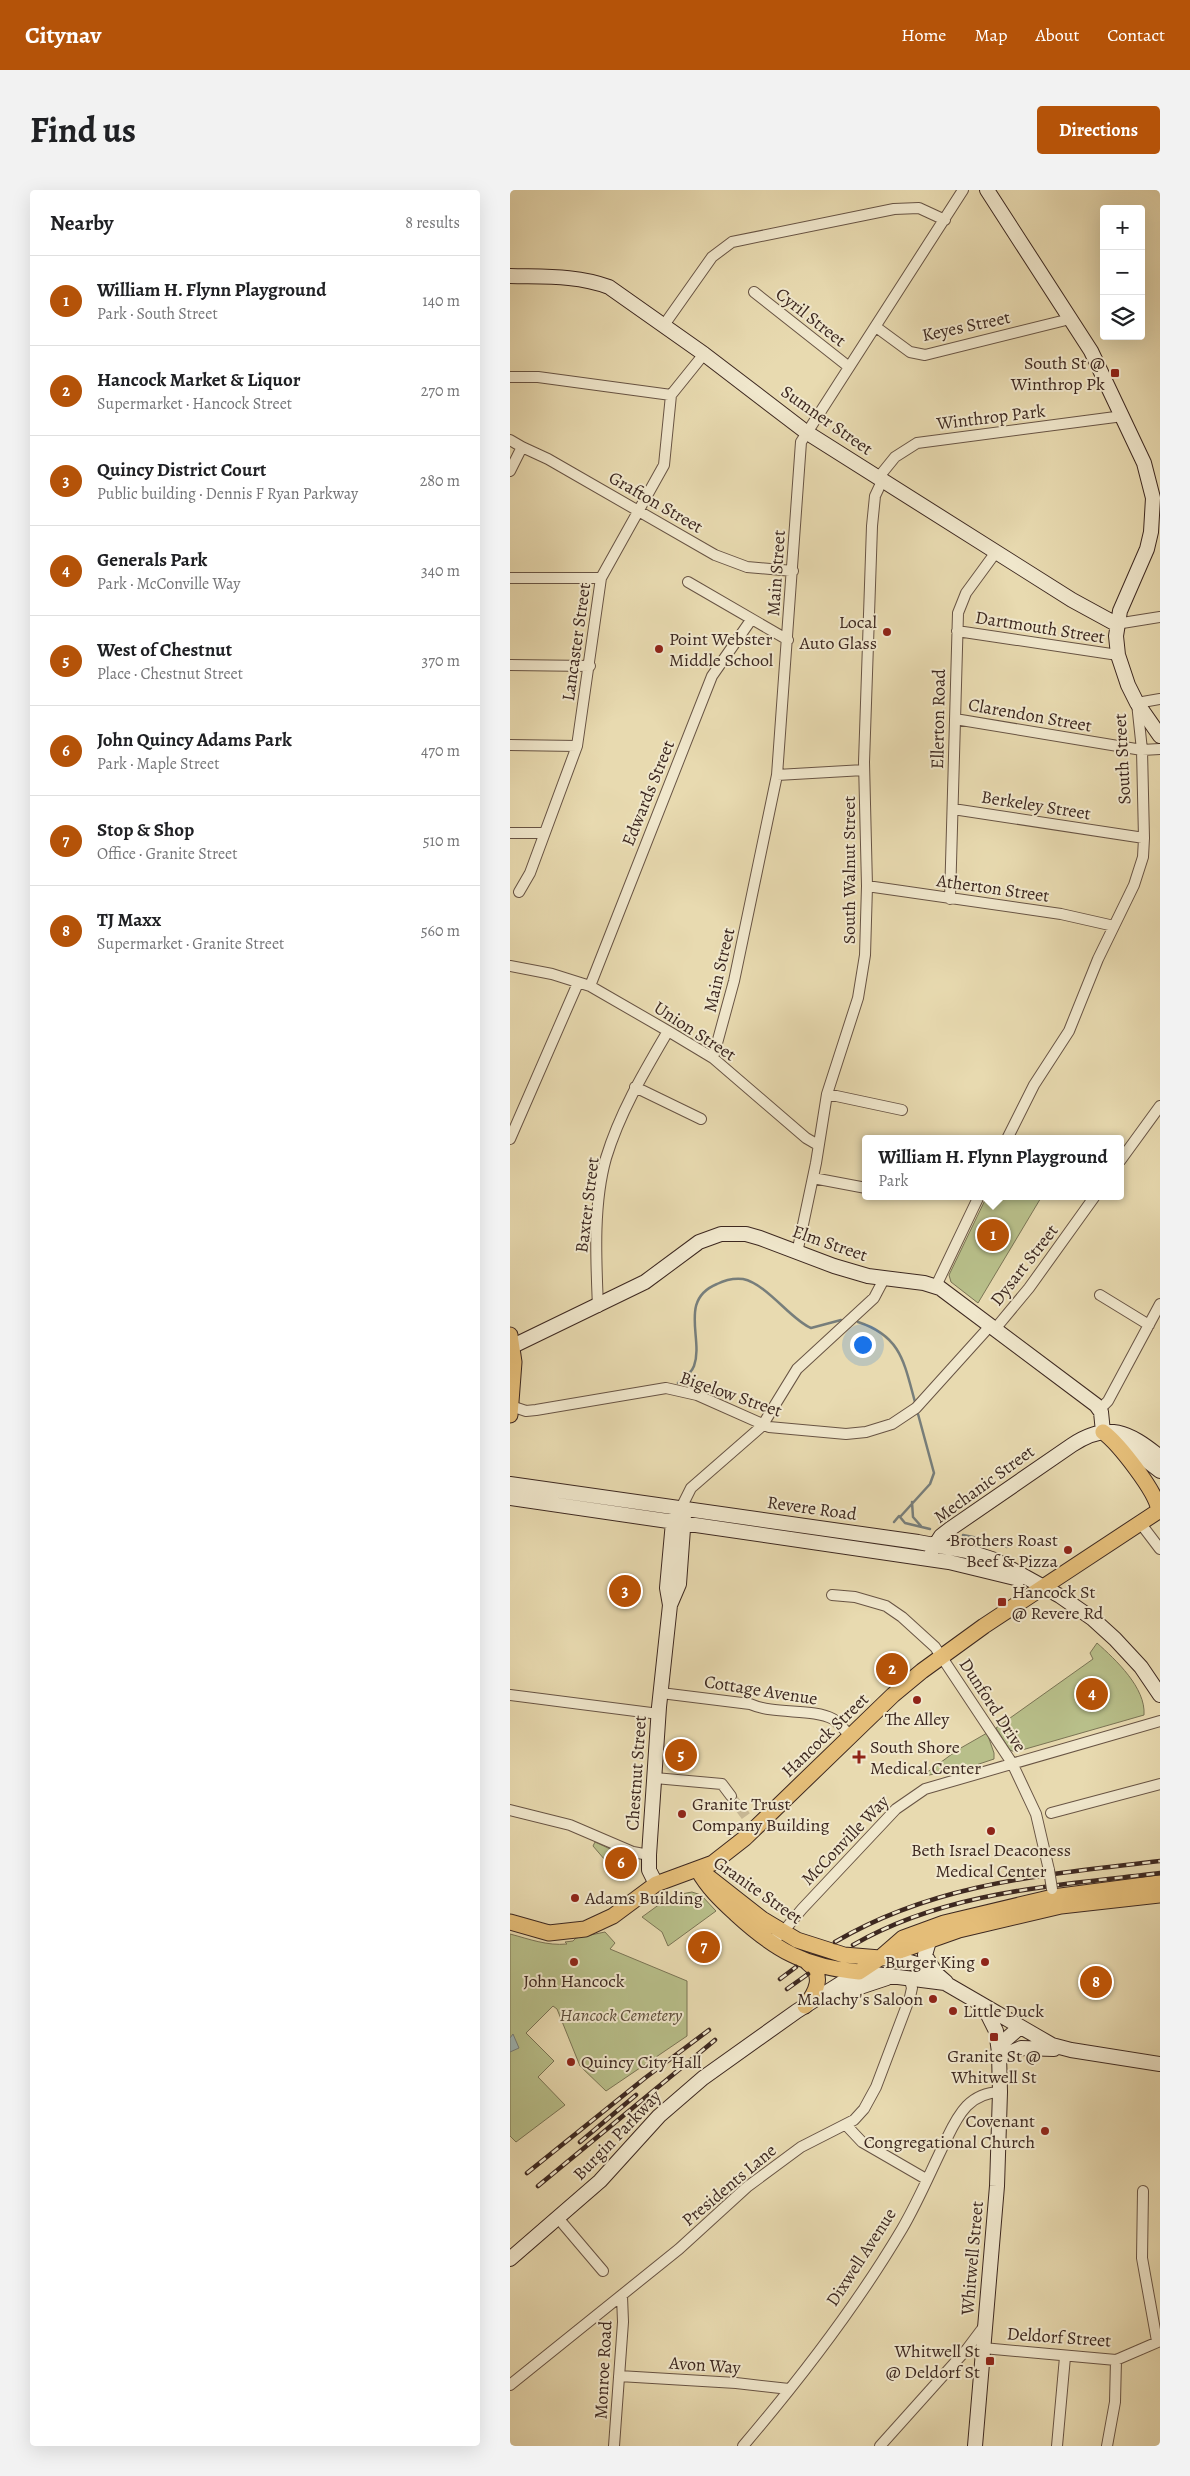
<!DOCTYPE html>
<meta charset="utf-8">
<style>
:root{--surface:#fff;--page:#f2f2f2;--text:#202124;--muted:#757577;--line:#e0e0e0;--accent:#b45309}
body{margin:0;font-family:Alegreya,serif;background:var(--page);color:var(--text)}
.controls{position:absolute;right:15px;top:15px;display:grid;overflow:hidden;border-radius:5px;box-shadow:0 5px 20px #0002}
.controls button{width:45px;height:45px;display:grid;place-items:center;padding:0;border:0;border-bottom:1px solid var(--line);background:var(--surface);color:var(--text);font:25px sans-serif}
.you{position:absolute;left:352px;top:1154px;width:18px;height:18px;margin:-12px;border:4px solid #fff;border-radius:50%;background:#1a73e8;box-shadow:0 0 0 8px #1a73e833}
.badge{display:grid;place-items:center;width:32px;height:32px;border-radius:50%;background:var(--accent);color:#fff;font-size:16px;font-weight:700}
.pin{position:absolute;translate:-50% -50%;border:2px solid #fff;box-shadow:0 1px 5px #0006}
.popup{position:absolute;left:352px;top:945px;width:262px;height:65px;box-sizing:border-box;display:grid;place-content:center;border-radius:5px;background:var(--surface);filter:drop-shadow(0 1px 4px #0005);font-size:16px;white-space:nowrap;color:var(--muted)}
.popup b{font-size:19px;color:var(--text)}
.popup::after{content:'';position:absolute;left:50%;top:100%;margin-left:-10px;border:10px solid transparent;border-top-color:var(--surface)}
.list{margin:0;padding:0;list-style:none}
h2{display:flex;justify-content:space-between;align-items:center;height:65px;margin:0;padding:0 20px;font-size:21px}
h2 small{font-size:16px;font-weight:400;color:var(--muted)}
.list li{display:grid;grid-template-columns:32px 1fr auto;gap:15px;align-items:center;box-sizing:border-box;height:90px;padding:0 20px;border-top:1px solid var(--line)}
.list b{display:block;font-size:19px;white-space:nowrap}
.list p{margin:0;font-size:16px;white-space:nowrap;color:var(--muted)}
.list em{font-size:16px;font-style:normal;color:var(--muted)}
.icon{flex:none;width:28px;height:28px;fill:none;stroke:currentColor;stroke-width:2;stroke-linecap:round;stroke-linejoin:round}
.map{position:relative;flex:none;width:650px;height:2256px;overflow:hidden;border-radius:5px}
header{display:flex;align-items:center;gap:30px;box-sizing:border-box;height:70px;padding:0 25px;background:var(--accent);color:#fff}
header strong{font-size:24px}
nav{display:flex;gap:28px;margin-inline-start:auto;font-size:18px}
.intro{display:flex;align-items:center;justify-content:space-between;box-sizing:border-box;height:120px;padding:0 30px}
h1{margin:0;font-size:35px}
.button{padding:12px 22px;border-radius:5px;background:var(--accent);color:#fff;font-size:18px;font-weight:700}
main{display:flex;gap:30px;padding:0 30px}
aside{flex:1;background:var(--surface);border-radius:5px;box-shadow:0 5px 20px #0002}
.map>svg:first-child{display:block}
.green{fill:#b8bf8a;stroke:#7a7455}
.water{fill:#9db7b7;stroke:#777e7b}
.lines{fill:none;stroke-linecap:round;stroke-linejoin:round}
.stream{stroke:#777e7b;stroke-width:2.5}
.street-tunnel{stroke:#c6b693;stroke-width:10;stroke-dasharray:10 5;stroke-linecap:butt}
.street-casing{stroke:#685444;stroke-width:12}
.secondary-casing{stroke:#3d2820;stroke-width:16}
.primary-casing{stroke:#3d2820;stroke-width:17}
.street{stroke:#f0e7cc;stroke-width:10}
.secondary{stroke:#f0e7cc;stroke-width:14}
.primary{stroke:#e4bd78;stroke-width:15}
.rail-casing{stroke:#3d2820;stroke-width:4.5}
.rail{stroke:#f0e7cc;stroke-width:2.5;stroke-dasharray:8;stroke-linecap:butt}
.street-bridge-casing{stroke:#685444;stroke-width:12;stroke-linecap:butt}
.street-bridge{stroke:#f0e7cc;stroke-width:10}
.poi-dot{fill:#8f2418;stroke:#f0e7cc;stroke-width:2}
.labels{text-anchor:middle;stroke-width:4;stroke-linejoin:round;paint-order:stroke}
.street-label{font-size:18px;fill:#3d2820;stroke:#f0e7cc}
.poi-label{font-size:18px;fill:#3d2820;stroke:#f0e7cc;text-anchor:end}
.park-label{font-size:18px;font-style:italic;fill:#5c4e3a;stroke:#f0e7cc}
</style>
<header>
<strong>Citynav</strong>
<nav><a>Home</a><a>Map</a><a>About</a><a>Contact</a></nav>
</header>
<div class="intro"><h1>Find us</h1><a class="button">Directions</a></div>
<main>
<aside>
<h2>Nearby<small>8 results</small></h2>
<ul class="list">
<li><span class="badge">1</span><div><b>William H. Flynn Playground</b><p>Park · South Street</p></div><em>140 m</em></li>
<li><span class="badge">2</span><div><b>Hancock Market &amp; Liquor</b><p>Supermarket · Hancock Street</p></div><em>270 m</em></li>
<li><span class="badge">3</span><div><b>Quincy District Court</b><p>Public building · Dennis F Ryan Parkway</p></div><em>280 m</em></li>
<li><span class="badge">4</span><div><b>Generals Park</b><p>Park · McConville Way</p></div><em>340 m</em></li>
<li><span class="badge">5</span><div><b>West of Chestnut</b><p>Place · Chestnut Street</p></div><em>370 m</em></li>
<li><span class="badge">6</span><div><b>John Quincy Adams Park</b><p>Park · Maple Street</p></div><em>470 m</em></li>
<li><span class="badge">7</span><div><b>Stop &amp; Shop</b><p>Office · Granite Street</p></div><em>510 m</em></li>
<li><span class="badge">8</span><div><b>TJ Maxx</b><p>Supermarket · Granite Street</p></div><em>560 m</em></li>
</ul>
</aside>
<div class="map">
<svg width="650" height="2256" viewBox="0 0 650 2256">
<rect width="100%" height="100%" fill="#e8dab0"/>
<filter id="stains"><feTurbulence type="fractalNoise" baseFrequency=".004" numOctaves="4"/><feColorMatrix values="0 0 0 0 .2 0 0 0 0 .09 0 0 0 0 .02 0 0 0 .5 -.17"/></filter>
<radialGradient id="worn" r=".72"><stop offset=".6" stop-color="#630" stop-opacity="0"/><stop offset="1" stop-color="#630" stop-opacity=".3"/></radialGradient>
<path class="green" d="M477,1006H532L468,1113L441,1092L439,1085Z
M587,1453C606,1470 636,1498 634,1525L505,1562L500,1560L486,1538L583,1469L580,1463Z
M477,1543L484,1563V1569L454,1579L419,1585L416,1583L449,1559Z
M85,1652L124,1670L126,1676L123,1683L113,1691L83,1656Z
M182,1702L191,1705L206,1721L158,1756L152,1742L132,1727L161,1706Z
M95,1742L105,1753L100,1759L177,1791V1846L96,1901L70,1876L47,1819L43,1816L16,1843L44,1871L28,1887L55,1915L6,1952L0,1946V1744C19,1749 37,1756 57,1754L55,1752L63,1751L66,1748Z"/>
<path class="water" d="M3,1844L9,1858L0,1862V1848Z"/>
<g class="lines">
<path class="stream" d="M348,1132C391,1146 394,1172 405,1212
M168,1193C174,1188 181,1184 184,1176C194,1149 168,1110 207,1094C215,1090 224,1088 233,1089C257,1094 281,1130 301,1138L331,1130
M408,1224L424,1283L420,1294L390,1327L395,1333L420,1339
M402,1312L403,1327L411,1336
M384,1332L389,1326
M453,1345L483,1351L497,1357"/>
<path class="street-tunnel" d="M221,1606L238,1629"/>
<defs>
<path id="street" d="M244,102L339,177
M154,135L202,67L222,52L384,19L409,18L435,30
M366,137L400,162L415,165L560,129
M0,187H28L161,205
M0,250L12,257L38,269L205,365L237,377L283,381
M0,281L12,257
M368,288L385,267L407,253L613,226
M0,388H91
M178,392L278,450
M606,434L650,427
M447,441L608,465
M0,475L80,476
M445,529L632,560L650,559
M0,555L67,556
M267,585L354,580
M443,619L634,648
M0,643H34
M357,696L551,724L604,736
M9,702L20,683L67,556L91,388L154,275L161,205L194,164
M440,709L448,423L456,403L486,362
M0,776L42,784L80,796L158,841L203,868L296,948L308,955
M80,796L202,486L241,430
M203,868L224,791L267,585L291,252L453,0
M125,897L191,929
M317,904L392,920
M0,949L68,793
M497,949L524,895L559,841L588,769L624,695L633,667L634,648L632,560L627,513L650,509
M610,971L650,916
M303,988L356,998
M287,1063L306,973L317,904L348,808L355,765L357,696L354,572L362,336L365,306L372,291
M426,1096L469,1006
M590,1105L639,1135
M88,1117C86,1070 83,1014 96,968C110,922 134,882 158,841
M485,1139L519,1098L585,1006
M1,1216L16,1221L26,1220L156,1198L187,1205L259,1237L336,1244L356,1242L382,1234L406,1218L480,1136
M590,1219L598,1211L650,1114
M171,1318L181,1298L252,1236L287,1179L364,1108L374,1089
M631,1334L650,1359
M322,1405L345,1407L376,1416L392,1427L425,1457L502,1573L526,1624L539,1680
M151,1503L240,1514C265,1525 302,1518 323,1529C329,1533 335,1540 340,1546
M0,1505L149,1524
M145,1588L212,1594L221,1606
M0,1620L60,1635L123,1662L139,1665
M541,1623L650,1594
M259,1753L272,1743L292,1719L386,1619L415,1599L650,1531
M336,1935L352,1952L416,1989
M633,2001L632,2068L647,2151
M48,2028L93,2081
M473,2158L606,2170L650,2151
M109,2186L226,2193L279,2199
M0,2195L169,2059L237,1997L291,1957L344,1930L354,1919L366,1897L400,1807L402,1798L399,1787
M104,2256L113,2132L112,2106
M233,2256C290,2189 347,2115 392,2039C409,2010 422,1978 437,1948C449,1923 460,1903 490,1902
M370,2256L457,2159L475,2135
M547,2256L555,2167
M597,2256L605,2212L606,2170"/>
<path id="secondary" d="M477,0L581,161L634,273L643,308L641,342L637,359L610,421L606,446L608,465L618,495L627,513L650,546
M0,86C34,87 67,85 99,97L194,164L296,242L562,410L606,434
M3,1156L135,1092L189,1052L211,1044H236L250,1048L324,1076L358,1086L414,1093L430,1098L586,1215L591,1222L593,1242
M607,1248L650,1281
M0,1294L408,1352L457,1361L485,1370L550,1406L583,1429L605,1449L631,1477L650,1505
M0,1308L439,1372L509,1389
M422,1360L431,1346L440,1339L562,1255C598,1231 619,1242 650,1267
M160,1415L169,1394L174,1325
M146,1694L139,1680V1665L149,1517L160,1415L157,1398L163,1332L166,1324
M419,1751L415,1765L425,1782
M371,1768C397,1770 416,1773 436,1792
M320,1807L377,1788
M474,1817L486,1841L489,1862
M497,1864L511,1858L544,1859
M0,2069L90,1991L149,1926L193,1888L287,1821L349,1782L435,1793L542,1855L561,1860L650,1874
M465,2256L487,1996L490,1902L489,1864L493,1852L509,1838"/>
<path id="primary" d="M0,1145L4,1172L0,1225
M593,1242C608,1253 647,1302 649,1321
M188,1680C198,1698 211,1710 226,1724C265,1760 295,1777 349,1782L370,1768L393,1748L434,1733L543,1707L650,1693
M192,1682L252,1729L287,1750L334,1765L370,1768L449,1740L551,1716L650,1705
M0,1732L39,1743L75,1739L103,1726L146,1694L203,1673L235,1648L383,1505L412,1481L474,1436L650,1320
M295,1816C306,1803 315,1785 298,1773"/>
</defs>
<use href="#street" class="street-casing"/>
<use href="#secondary" class="secondary-casing"/>
<use href="#primary" class="primary-casing"/>
<use href="#street" class="street"/>
<use href="#secondary" class="secondary"/>
<use href="#primary" class="primary"/>
<defs>
<path id="rail" d="M325,1752C427,1692 536,1685 650,1671
M343,1755C437,1701 545,1696 650,1683
M270,1789L286,1777
M277,1799L298,1784
M70,1952L126,1905
M17,1983L135,1888L199,1840
M28,1996L205,1850"/>
</defs>
<use href="#rail" class="rail-casing"/>
<use href="#rail" class="rail"/>
<defs>
<path id="street-bridge" d="M539,1680L542,1699"/>
</defs>
<use href="#street-bridge" class="street-bridge-casing"/>
<use href="#street-bridge" class="street-bridge"/>
</g>
<g class="poi-dot">
<rect x="600" y="178" width="10" height="10" rx="2.5"/>
<circle cx="377" cy="442" r="5"/>
<circle cx="149" cy="459" r="5"/>
<circle cx="558" cy="1360" r="5"/>
<rect x="487" y="1407" width="10" height="10" rx="2.5"/>
<circle cx="407" cy="1510" r="5"/>
<path d="M346.5 1559.5h5v5h5v5h-5v5h-5v-5h-5v-5h5z"/>
<circle cx="172" cy="1624" r="5"/>
<circle cx="481" cy="1641" r="5"/>
<circle cx="65" cy="1708" r="5"/>
<circle cx="64" cy="1772" r="5"/>
<circle cx="475" cy="1772" r="5"/>
<circle cx="423" cy="1809" r="5"/>
<circle cx="443" cy="1821" r="5"/>
<rect x="479" y="1842" width="10" height="10" rx="2.5"/>
<circle cx="61" cy="1872" r="5"/>
<circle cx="535" cy="1941" r="5"/>
<rect x="475" y="2166" width="10" height="10" rx="2.5"/>
</g>
<g class="labels">
<g class="street-label">
<text transform="translate(301 127) rotate(38)" y="6">Cyril Street</text>
<text transform="translate(456 136) rotate(-12)" y="6">Keyes Street</text>
<text transform="translate(481 227) rotate(-7)" y="6">Winthrop Park</text>
<text transform="translate(317 230) rotate(35)" y="6">Sumner Street</text>
<text transform="translate(146 312) rotate(30)" y="6">Grafton Street</text>
<text transform="translate(266 383) rotate(-86)" y="6">Main Street</text>
<text transform="translate(530 437) rotate(9)" y="6">Dartmouth Street</text>
<text transform="translate(66 452) rotate(-82)" y="6">Lancaster Street</text>
<text transform="translate(520 525) rotate(10)" y="6">Clarendon Street</text>
<text transform="translate(428 529) rotate(-89)" y="6">Ellerton Road</text>
<text transform="translate(612 569) rotate(-93)" y="6">South Street</text>
<text transform="translate(138 603) rotate(-68)" y="6">Edwards Street</text>
<text transform="translate(526 615) rotate(9)" y="6">Berkeley Street</text>
<text transform="translate(339 680) rotate(-90)" y="6">South Walnut Street</text>
<text transform="translate(483 698) rotate(8)" y="6">Atherton Street</text>
<text transform="translate(209 780) rotate(-77)" y="6">Main Street</text>
<text transform="translate(185 841) rotate(33)" y="6">Union Street</text>
<text transform="translate(77 1015) rotate(-83)" y="6">Baxter Street</text>
<text transform="translate(320 1053) rotate(19)" y="6">Elm Street</text>
<text transform="translate(514 1075) rotate(-52)" y="6">Dysart Street</text>
<text transform="translate(221 1204) rotate(19)" y="6">Bigelow Street</text>
<text transform="translate(474 1294) rotate(-36)" y="6">Mechanic Street</text>
<text transform="translate(302 1318) rotate(8)" y="6">Revere Road</text>
<text transform="translate(251 1500) rotate(9)" y="6">Cottage Avenue</text>
<text transform="translate(483 1515) rotate(57)" y="6">Dunford Drive</text>
<text transform="translate(315 1545) rotate(-44)" y="6">Hancock Street</text>
<text transform="translate(126 1583) rotate(-86)" y="6">Chestnut Street</text>
<text transform="translate(335 1650) rotate(-46)" y="6">McConville Way</text>
<text transform="translate(248 1700) rotate(35)" y="6">Granite Street</text>
<text transform="translate(107 1945) rotate(-46)" y="6">Burgin Parkway</text>
<text transform="translate(219 1995) rotate(-40)" y="6">Presidents Lane</text>
<text transform="translate(351 2067) rotate(-57)" y="6">Dixwell Avenue</text>
<text transform="translate(462 2068) rotate(-85)" y="6">Whitwell Street</text>
<text transform="translate(549 2147) rotate(4)" y="6">Deldorf Street</text>
<text transform="translate(195 2175) rotate(4)" y="6">Avon Way</text>
<text transform="translate(93 2180) rotate(-87)" y="6">Monroe Road</text>
</g>
<g class="poi-label">
<text x="595" y="179">South St @<tspan x="595" dy="21">Winthrop Pk</tspan></text>
<text x="367" y="438">Local<tspan x="367" dy="21">Auto Glass</tspan></text>
<text x="159" y="455" text-anchor="start">Point Webster<tspan x="159" dy="21">Middle School</tspan></text>
<text x="548" y="1356">Brothers Roast<tspan x="548" dy="21">Beef &amp; Pizza</tspan></text>
<text x="502" y="1408" text-anchor="start">Hancock St<tspan x="502" dy="21">@ Revere Rd</tspan></text>
<text x="407" y="1535" text-anchor="middle">The Alley</text>
<text x="360" y="1563" text-anchor="start">South Shore<tspan x="360" dy="21">Medical Center</tspan></text>
<text x="182" y="1620" text-anchor="start">Granite Trust<tspan x="182" dy="21">Company Building</tspan></text>
<text x="481" y="1666" text-anchor="middle">Beth Israel Deaconess<tspan x="481" dy="21">Medical Center</tspan></text>
<text x="75" y="1714" text-anchor="start">Adams Building</text>
<text x="465" y="1778">Burger King</text>
<text x="64" y="1797" text-anchor="middle">John Hancock</text>
<text x="413" y="1815">Malachy's Saloon</text>
<text x="453" y="1827" text-anchor="start">Little Duck</text>
<text x="484" y="1872" text-anchor="middle">Granite St @<tspan x="484" dy="21">Whitwell St</tspan></text>
<text x="71" y="1878" text-anchor="start">Quincy City Hall</text>
<text x="525" y="1937">Covenant<tspan x="525" dy="21">Congregational Church</tspan></text>
<text x="470" y="2167">Whitwell St<tspan x="470" dy="21">@ Deldorf St</tspan></text>
</g>
<g class="park-label">
<text x="111" y="1831">Hancock Cemetery</text>
</g>
</g>
<rect width="100%" height="100%" filter="url(#stains)"/>
<rect width="100%" height="100%" fill="url(#worn)"/>
</svg>
<div class="controls">
<button>+</button>
<button>−</button>
<button><svg class="icon" aria-label="layers" viewBox="0 0 24 24"><path d="M12 4l9 5-9 5-9-5zM3 14l9 5 9-5"/></svg></button>
</div>
<div class="you"></div>
<div class="pin badge" style="left:483px;top:1045px">1</div>
<div class="popup"><b>William H. Flynn Playground</b>Park</div>
<div class="pin badge" style="left:382px;top:1479px">2</div>
<div class="pin badge" style="left:115px;top:1401px">3</div>
<div class="pin badge" style="left:582px;top:1504px">4</div>
<div class="pin badge" style="left:171px;top:1565px">5</div>
<div class="pin badge" style="left:111px;top:1673px">6</div>
<div class="pin badge" style="left:194px;top:1757px">7</div>
<div class="pin badge" style="left:586px;top:1792px">8</div>
</div>
</main>
